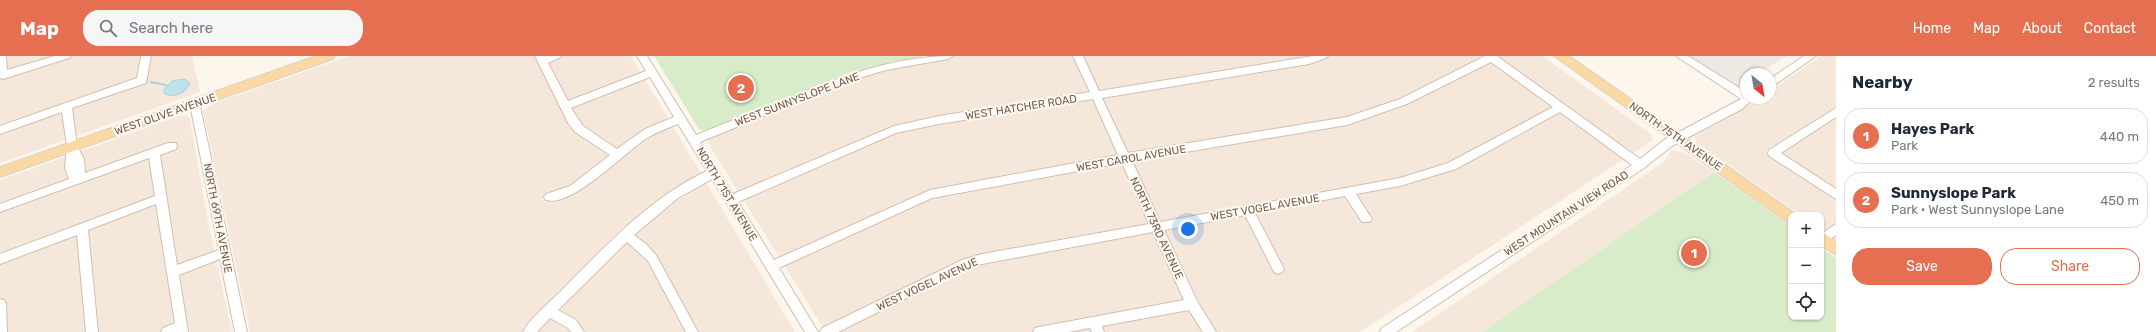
<!DOCTYPE html>
<meta charset="utf-8">
<style>
:root{--surface:#fff;--page:#f6f6f7;--text:#1f2937;--muted:#747a83;--line:#e0e1e3;--accent:#e76f51}
body{margin:0;font-family:Rubik,sans-serif;background:var(--page);color:var(--text)}
.controls{position:absolute;right:12px;bottom:12px;display:grid;overflow:hidden;border-radius:8px;box-shadow:0 1px 3px #0004}
.controls button{width:36px;height:36px;display:grid;place-items:center;padding:0;border:0;border-bottom:1px solid var(--line);background:var(--surface);color:var(--text);font:20px sans-serif}
.compass{position:absolute;left:1740px;top:12px;width:36px;height:36px;border-radius:50%;background:var(--surface);box-shadow:0 1px 3px #0004;rotate:149deg}
.you{position:absolute;left:1188px;top:173px;width:14px;height:14px;margin:-10px;border:3px solid #fff;border-radius:50%;background:#1a73e8;box-shadow:0 0 0 6px #1a73e833}
.badge{display:grid;place-items:center;width:26px;height:26px;border-radius:50%;background:var(--accent);color:#fff;font-size:13px;font-weight:700}
.pin{position:absolute;translate:-50% -50%;border:2px solid #fff;box-shadow:0 1px 4px #0006}
.list{margin:0;padding:0;list-style:none}
h2{display:flex;justify-content:space-between;align-items:center;height:52px;margin:0;padding:0 16px;font-size:17px}
h2 small{font-size:13px;font-weight:400;color:var(--muted)}
.list li{display:grid;grid-template-columns:26px 1fr auto;gap:12px;align-items:center;box-sizing:border-box;height:56px;margin:0 8px 8px;padding:0 8px;border:1px solid var(--line);border-radius:16px}
.list b{display:block;font-size:15px;white-space:nowrap}
.list p{margin:0;font-size:13px;white-space:nowrap;color:var(--muted)}
.list em{font-size:13px;font-style:normal;color:var(--muted)}
.actions{display:flex;gap:8px;padding:12px 16px}
.actions a{flex:1;padding:9px 0;border:1px solid var(--accent);border-radius:16px;text-align:center;font-size:14px;color:var(--accent)}
.actions .main{background:var(--accent);color:#fff}
.icon{flex:none;width:22px;height:22px;fill:none;stroke:currentColor;stroke-width:2;stroke-linecap:round;stroke-linejoin:round}
.map{position:relative;flex:none;width:1836px;height:276px;overflow:hidden}
header{display:flex;align-items:center;gap:24px;box-sizing:border-box;height:56px;padding:0 20px;background:var(--accent);color:#fff}
header strong{font-size:19px}
nav{display:flex;gap:22px;margin-inline-start:auto;font-size:14px}
.search{width:280px;height:36px;background:var(--page);display:flex;align-items:center;gap:10px;box-sizing:border-box;padding:0 14px;border-radius:16px;color:var(--muted);font-size:15px}
main{display:flex}
aside{flex:1;background:var(--surface)}
.map>svg:first-child{display:block}
.residential{fill:#f5e8da}
.industrial{fill:#efe9e4}
.green{fill:#d8ecc9}
.water{fill:#bfe3e8;stroke:#a5d3da}
.lines{fill:none;stroke-linecap:round;stroke-linejoin:round}
.stream{stroke:#a5d3da;stroke-width:2}
.minor-casing{stroke:#d1beb0;stroke-width:2}
.major-casing{stroke:#dad1cd;stroke-width:2}
.minor{fill:#fff;fill-rule:evenodd}
.major{fill:#fbd9a5;fill-rule:evenodd}
.labels{text-anchor:middle;stroke-width:4;stroke-linejoin:round;paint-order:stroke}
.street-label{font-size:11px;fill:#7a5c4d;stroke:#fffaf3}
</style>
<header>
<strong>Map</strong>
<div class="search"><svg class="icon" aria-label="search" viewBox="0 0 24 24"><circle cx="10" cy="10" r="6"/><path d="M15 15l6 6"/></svg>Search here</div>
<nav><a>Home</a><a>Map</a><a>About</a><a>Contact</a></nav>
</header>
<main>
<div class="map">
<svg width="1836" height="276" viewBox="0 0 1836 276">
<rect width="100%" height="100%" fill="#fdf6ec"/>
<path class="residential" d="M0,0H192L200,36L0,107Z
M350,0H631L795,276H250L203,55L211,48Z
M929,0H1542L1651,78L1653,84L1360,276H826L706,84L845,27L895,12L931,6Z
M1821,0H1836V183L1821,173V159H1801L1697,87L1694,81L1760,42H1770V35Z
M182,59L188,60L190,63L208,166L232,276H0V124Z
M1672,94L1685,97L1714,116L1482,276H1412L1664,106Z"/>
<path class="industrial" d="M1687,0H1786L1758,18H1746V26L1738,30Z"/>
<path class="green" d="M654,0H925L892,6L849,17L704,75L699,73Z
M1714,116L1791,170V261H1821V192L1836,202V276H1482Z"/>
<path class="water" d="M184,23L190,27C187,37 174,42 165,38L164,33L172,25Z"/>
<g class="lines">
<path class="stream" d="M151,26L166,29"/>
<defs>
<path id="minor" d="M0,0H6L7,14L55,0H71L69,2L3,23L0,22Z
M141,0H151L146,27L72,52L77,90L84,103L85,117L168,87H176L177,90L176,93L160,99L177,209L219,194L190,48L191,45H199L247,276H235L220,203L179,219L188,276H161L163,272L175,267L156,148L88,174L98,276H86L77,179L0,208V198L155,140L149,102L0,156V148L69,123L65,112L67,89L62,56L0,78V70L137,22Z
M535,0H561L559,2L548,7L568,45L646,15L637,0H647L696,79C727,66 758,54 789,42C842,20 895,0 953,0L948,3L886,14L849,25L700,86L733,138L894,70L939,60L1090,36L1073,0H1083L1099,35L1313,0H1328L1326,2L1309,8L1102,42L1128,97L1347,61L1400,43L1485,0H1497L1640,103L1664,84L1741,43L1676,0H1688L1746,36V42H1754L1742,53L1672,90L1644,112L1396,276H1380L1382,272L1632,109L1560,56L1456,113L1400,130L1356,138L1372,163L1370,166H1362L1345,140L1255,157L1284,213L1282,216L1278,218L1274,216L1245,159L1164,174L1197,245L1216,276H1203L1189,254L1102,270L1104,276H1092L1090,272L1068,276H1033L1035,272L1039,271L1184,244L1153,176L982,208L965,213L838,276H820L822,272L962,204L982,198L1149,168L1122,107L932,142L779,212L818,276H805L712,123L678,142L634,179L646,188L656,199L698,276H686L648,205L627,186L558,254L576,264L584,276H571L568,272L550,262L537,276H523C529,263 549,247 560,236C604,192 649,142 707,115L678,68C668,72 657,76 647,82C625,96 572,152 546,144L544,141L546,138L570,130L610,99L575,76L568,67ZM1491,6L1553,51L1448,107L1400,122L1160,166L1132,105L1347,69L1407,48ZM650,21L674,61L645,73L617,93L583,70L571,52ZM1093,43L1118,99L930,134L774,204L738,146L896,77L939,68Z
M1804,0H1816L1770,32V23Z
M1836,52V61L1781,97L1836,133V143L1769,100L1768,97L1769,94Z
M1836,168V179L1826,186L1821,187V178Z
M0,243L4,244L6,248L7,276H0Z"/>
<path id="major" d="M316,0H335L333,3L0,121V111Z
M1554,0H1569L1797,159H1791V167L1786,165Z
M1821,176L1836,185V199L1821,190Z"/>
</defs>
<use href="#minor" class="minor-casing"/>
<use href="#major" class="major-casing"/>
<use href="#minor" class="minor"/>
<use href="#major" class="major"/>
</g>
<g class="labels">
<g class="street-label">
<text transform="translate(797 43) rotate(-21)" y="4">WEST SUNNYSLOPE LANE</text>
<text transform="translate(1021 51) rotate(-9)" y="4">WEST HATCHER ROAD</text>
<text transform="translate(165 58) rotate(-19)" y="4">WEST OLIVE AVENUE</text>
<text transform="translate(1676 80) rotate(35)" y="4">NORTH 75TH AVENUE</text>
<text transform="translate(1131 102) rotate(-10)" y="4">WEST CAROL AVENUE</text>
<text transform="translate(727 138) rotate(59)" y="4">NORTH 71ST AVENUE</text>
<text transform="translate(1265 151) rotate(-10)" y="4">WEST VOGEL AVENUE</text>
<text transform="translate(1566 157) rotate(-33)" y="4">WEST MOUNTAIN VIEW ROAD</text>
<text transform="translate(218 162) rotate(79)" y="4">NORTH 69TH AVENUE</text>
<text transform="translate(1157 172) rotate(65)" y="4">NORTH 73RD AVENUE</text>
<text transform="translate(927 228) rotate(-25)" y="4">WEST VOGEL AVENUE</text>
</g>
</g>
</svg>
<div class="controls">
<button>+</button>
<button>−</button>
<button><svg class="icon" aria-label="locate" viewBox="0 0 24 24"><circle cx="12" cy="12" r="6"/><path d="M12 2v4M12 18v4M2 12h4M18 12h4"/></svg></button>
</div>
<svg class="compass" viewBox="-18 -18 36 36"><path d="M0-13l5 13h-10z" fill="#e53935"/><path d="M0 13l5-13h-10z" fill="#747a83"/></svg>
<div class="you"></div>
<div class="pin badge" style="left:1694px;top:197px">1</div>
<div class="pin badge" style="left:741px;top:32px">2</div>
</div>
<aside>
<h2>Nearby<small>2 results</small></h2>
<ul class="list">
<li><span class="badge">1</span><div><b>Hayes Park</b><p>Park</p></div><em>440 m</em></li>
<li><span class="badge">2</span><div><b>Sunnyslope Park</b><p>Park · West Sunnyslope Lane</p></div><em>450 m</em></li>
</ul>
<div class="actions"><a class="main">Save</a><a>Share</a></div>
</aside>
</main>
